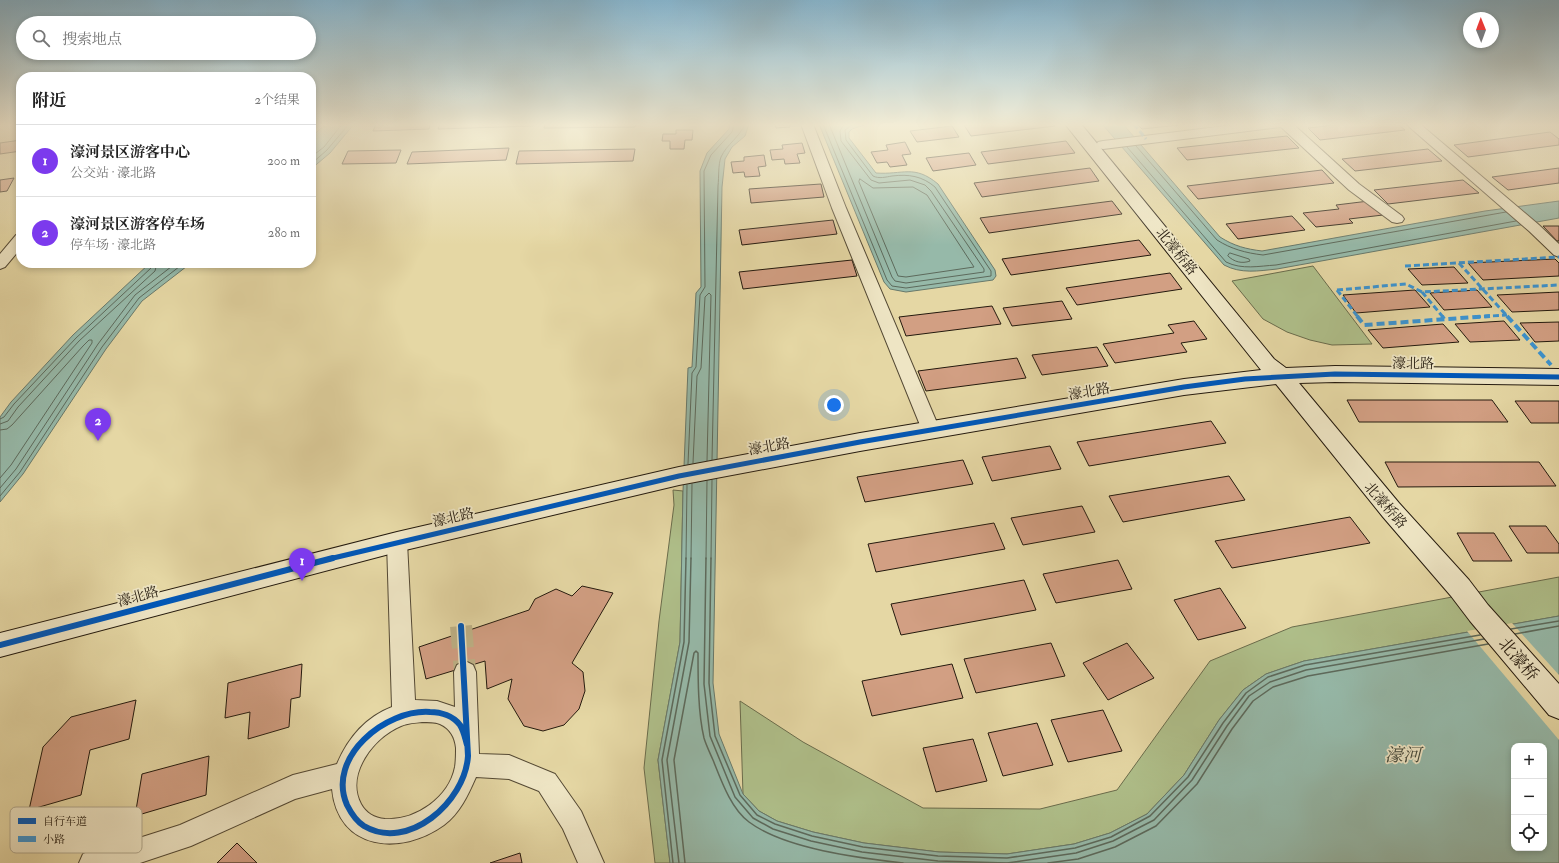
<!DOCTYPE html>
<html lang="zh">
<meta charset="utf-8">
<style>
:root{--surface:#fff;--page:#f6f6f6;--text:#222;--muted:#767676;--line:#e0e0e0;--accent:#7c3aed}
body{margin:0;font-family:"IM FELL Double Pica","Noto Serif SC",serif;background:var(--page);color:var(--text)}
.controls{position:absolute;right:12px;bottom:12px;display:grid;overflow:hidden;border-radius:8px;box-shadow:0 2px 6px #0003}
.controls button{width:36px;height:36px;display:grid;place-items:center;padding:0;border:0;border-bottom:1px solid var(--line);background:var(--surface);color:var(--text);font:20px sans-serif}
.compass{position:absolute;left:1463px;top:12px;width:36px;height:36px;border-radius:50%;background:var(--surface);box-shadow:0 2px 6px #0003;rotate:359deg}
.you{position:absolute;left:834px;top:405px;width:14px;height:14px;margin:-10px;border:3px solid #fff;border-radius:50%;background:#1a73e8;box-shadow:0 0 0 6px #1a73e833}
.badge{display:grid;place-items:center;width:26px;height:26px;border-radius:50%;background:var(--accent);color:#fff;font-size:13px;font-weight:700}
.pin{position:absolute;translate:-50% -33px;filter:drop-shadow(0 1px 2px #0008)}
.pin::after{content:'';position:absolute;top:21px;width:14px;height:12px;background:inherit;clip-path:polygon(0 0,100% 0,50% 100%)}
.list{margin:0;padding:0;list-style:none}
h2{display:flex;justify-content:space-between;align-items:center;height:52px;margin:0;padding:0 16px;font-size:17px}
h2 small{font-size:13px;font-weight:400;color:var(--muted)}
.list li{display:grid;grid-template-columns:26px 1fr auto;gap:12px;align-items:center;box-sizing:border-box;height:72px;padding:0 16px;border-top:1px solid var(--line)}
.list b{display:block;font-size:15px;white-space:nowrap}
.list p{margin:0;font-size:13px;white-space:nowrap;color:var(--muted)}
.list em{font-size:13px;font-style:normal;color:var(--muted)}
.icon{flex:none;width:22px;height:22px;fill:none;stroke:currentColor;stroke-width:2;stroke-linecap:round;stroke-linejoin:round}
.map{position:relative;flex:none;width:1559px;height:863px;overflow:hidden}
.search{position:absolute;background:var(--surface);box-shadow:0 2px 6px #0003;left:16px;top:16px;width:300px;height:44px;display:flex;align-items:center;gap:10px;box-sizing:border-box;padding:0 14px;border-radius:22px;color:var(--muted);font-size:15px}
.panel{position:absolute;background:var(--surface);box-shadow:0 2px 6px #0003;left:16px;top:72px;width:300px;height:196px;border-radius:16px}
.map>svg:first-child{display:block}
.green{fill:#afbf8a;stroke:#6a6c4c}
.water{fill:#96b9a9;stroke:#68796b;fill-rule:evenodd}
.pier{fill:#e5d7a4}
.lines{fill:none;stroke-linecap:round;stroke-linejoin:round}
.shore-far1{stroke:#5d6a5c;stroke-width:1}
.shore{stroke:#5d6a5c;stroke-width:1.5}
.building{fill:#d29f83;stroke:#241a0e}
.street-tunnel{stroke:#beb186;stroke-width:22;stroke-dasharray:22 12;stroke-linecap:butt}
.street-casing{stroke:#544934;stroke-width:2}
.secondary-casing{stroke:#241a0e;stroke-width:2}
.street{fill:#eee5c4;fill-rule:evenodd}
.secondary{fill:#eee5c4;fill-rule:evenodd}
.quiet-far1{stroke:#3b94d2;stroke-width:3;stroke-dasharray:6 3;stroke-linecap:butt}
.quiet{stroke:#3b94d2;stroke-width:4;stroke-dasharray:8 4;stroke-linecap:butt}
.cycleway-far1-casing{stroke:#eee5c4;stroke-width:8}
.cycleway-casing{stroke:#eee5c4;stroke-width:9}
.cycleway-far1{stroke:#0057b8;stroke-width:5}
.cycleway{stroke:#0057b8;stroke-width:6}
.labels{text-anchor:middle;stroke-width:3.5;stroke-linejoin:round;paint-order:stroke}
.street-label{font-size:14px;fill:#241a0e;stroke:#eee5c4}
.near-street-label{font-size:17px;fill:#241a0e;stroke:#eee5c4}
.near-water-label{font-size:18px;font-style:italic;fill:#464a3c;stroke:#eee5c4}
.key{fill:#eee5c4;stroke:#b1a88d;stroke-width:1}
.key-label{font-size:11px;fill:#241a0e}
</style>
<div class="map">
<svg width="1559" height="863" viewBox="0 0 1559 863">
<rect width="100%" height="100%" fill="#e5d7a4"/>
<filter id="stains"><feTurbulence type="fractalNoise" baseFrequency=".005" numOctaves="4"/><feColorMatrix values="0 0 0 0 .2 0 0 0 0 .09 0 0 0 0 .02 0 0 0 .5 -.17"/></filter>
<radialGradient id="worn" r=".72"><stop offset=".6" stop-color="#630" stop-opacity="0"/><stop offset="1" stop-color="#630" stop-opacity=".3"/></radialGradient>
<path class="green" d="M1313,266L1372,344L1332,345L1310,340L1287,332L1263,319L1232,281Z
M673,490L683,491L680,642L658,760L670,863H655L644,768L659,621L674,505Z
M1559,577V616L1304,661L1266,674L1243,690L1219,720L1184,775L1147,814L1110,833L1074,844L1007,854L939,852L864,843L813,832L777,821L759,811L743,794L740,701L803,742L923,808L1040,809L1117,790L1210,661L1292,627Z"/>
<path class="water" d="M326,124H354L330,153L311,169V137Z
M730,124H749L745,136L732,147L725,159L722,187L713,683L719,734L743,794L759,811L777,821L813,832L864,843L939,852L1007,854L1074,844L1110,833L1147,814L1184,775L1219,720L1243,690L1266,674L1304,661L1559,616V863H670L658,760L680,642L683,491L688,368L692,367L696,293L701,287L700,171L707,153L729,129ZM1514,746H1544V848H1514Z
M819,124H867L852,129L849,132V138L876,173C903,175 914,164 938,184L995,270L996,276L993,280L906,292L890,289L884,282Z
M1102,124H1123L1220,237C1234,246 1246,249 1262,251L1485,211L1559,201V218L1277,269C1258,271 1241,274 1224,265Z
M150,263H191L142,301L106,349L23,474L0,502V417L11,402L73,335Z"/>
<path class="pier" d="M1512,623L1559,675V740L1467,631Z"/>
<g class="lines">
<path class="shore-far1" d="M823,124L887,280L892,286L906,288L991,276V271L935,187C922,176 909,174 892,176C886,177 879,179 873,176L846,140L845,130L853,124
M829,124L892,277L895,281L906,283L984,272V269L931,191L925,185L910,180L879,183L871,180L841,141L840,131L844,124
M1136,146L1217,240C1231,249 1246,253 1263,255L1506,212
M1127,147L1226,262C1242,270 1259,266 1276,265L1516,221
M311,157L324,147L342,124
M311,164L327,150L349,124
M860,179L873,188L913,187L927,195L974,267L906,277L898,276L859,182Z
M1230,253L1249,259L1250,261C1242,264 1234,262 1228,256Z
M0,419L4,417L14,404L76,338L151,268L152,263
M0,424L8,421L18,407L79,341L155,271L157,263
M0,430L7,429L12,425L83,346L89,340H92V343L11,465L0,478
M712,460L718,186C719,177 718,165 721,157C727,144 739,138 745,124
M693,463L697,376L701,368L705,297L709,293L711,295L707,461
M688,464L692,373L696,367L700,295L705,287L704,171L711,155L732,132L734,124
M0,488L16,469L98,344L135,295L176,263
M0,496L20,472L102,347L139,298L184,263
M686,559L687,485
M691,559L692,484
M706,559L707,481
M711,559L712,480"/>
<path class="shore" d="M706,558L704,684L710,736L735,797L753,818L773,829L811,841L862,852L938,861L1007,863L1076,853L1113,841L1154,820L1192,780L1227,726L1249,696L1270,682L1306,670L1484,639
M711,558L709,683L715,736L740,795L757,815L775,824L812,836L863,847L938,856L1007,858L1075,848L1111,837L1150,816L1188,777L1223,723L1246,693L1268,677L1305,665L1480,635
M1511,629L1559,621
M1515,634L1559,626
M673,863L662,760L684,642L686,558
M679,863L667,760L689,642L691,558
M685,863L674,760L694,653L696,651L698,653C698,679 698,713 704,738C706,745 710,753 713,760C721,780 731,809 749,822C785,849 859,858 903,863
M1048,863L1078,859L1115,847L1156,826L1197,784L1232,729L1253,701L1273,687L1308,676L1488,644"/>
</g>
<path class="building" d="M376,124H430L429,129L373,131Z
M440,124H533V126L438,129Z
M545,124H635V127L544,128Z
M775,124H790V127L776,128Z
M1054,124L1055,126L971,136L964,125Z
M1137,124H1188L1142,129Z
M1344,124H1398L1405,130L1320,140L1308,128Z
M952,126L959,137L917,142L910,131Z
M676,130H693L692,140H685L684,149H670V141H662L663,134H676Z
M1550,132L1559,139V145L1468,157L1454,145Z
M1287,136L1299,148L1187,160L1177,148Z
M21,140V151L0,154V143Z
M1066,141L1075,153L988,164L981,152Z
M905,142L911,154L902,155L907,165L890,167L887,162L877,163L871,152L888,150L886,145Z
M802,143L805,153L797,154L800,163L785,164L784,159L772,160L770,150L783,149L782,145Z
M509,148L506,160L407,164L412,152Z
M635,149L633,161L516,164L519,151Z
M1428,149L1442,161L1355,171L1342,159Z
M401,150L396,163L342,164L348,151Z
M969,153L976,165L933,171L926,158Z
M764,155L766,166L758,167L760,176L745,177L744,172L733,173L731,162L744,161V157Z
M1090,168L1099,181L982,197L974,183Z
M1559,168V183L1508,190L1492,177Z
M1322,170L1334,183L1198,199L1187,186Z
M14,178L7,191L0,192V180Z
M1463,180L1479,193L1388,204L1374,190Z
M821,184L824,197L751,203L749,189Z
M1112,201L1122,214L989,233L980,218Z
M1369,201L1383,215L1349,219L1353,223L1316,227L1303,213L1339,209L1336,205Z
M1292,216L1305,230L1238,239L1226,224Z
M833,220L837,234L742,245L739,230Z
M1543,226H1559V241H1557Z
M1139,240L1151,255L1011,275L1002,259Z
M1555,259L1559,263V276L1483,280L1468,263Z
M852,260L857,276L743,289L739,272Z
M1454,267L1468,283L1422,285L1408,269Z
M1170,273L1182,289L1077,305L1066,288Z
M1415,290L1430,307L1356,313L1343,295Z
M1477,290L1492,307L1444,310L1430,293Z
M1559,292V310L1512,312L1497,295Z
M1062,301L1072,319L1012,326L1003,308Z
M992,306L1001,324L906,336L899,317Z
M1194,321L1207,339L1181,343L1187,352L1115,363L1103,344L1174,333L1168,325Z
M1504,321L1520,340L1470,342L1455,324Z
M1559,322V341L1535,342L1520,323Z
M1443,324L1459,342L1383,348L1368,330Z
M1097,347L1108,366L1042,375L1032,355Z
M1017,358L1026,378L926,391L918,371Z
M1347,400H1492L1508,422H1359Z
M1515,401H1559V423H1531Z
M1211,421L1226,443L1089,466L1077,442Z
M1050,446L1061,469L992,481L982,457Z
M963,460L973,484L865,502L857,477Z
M1385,462H1539L1556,486L1398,487Z
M1229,476L1245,500L1123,522L1109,496Z
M1082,506L1095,532L1023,545L1011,518Z
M1350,517L1370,543L1232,568L1215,541Z
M994,523L1005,549L876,572L868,544Z
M1509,526H1546L1559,544V553H1527Z
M1457,533H1494L1512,561H1473Z
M1118,560L1132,589L1056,603L1043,574Z
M1024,580L1036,610L901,635L891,604Z
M582,586L613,593L572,663L583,672L585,691L579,709L564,725L543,731L524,726L508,699L512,679L487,689L485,661L426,679L419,647L529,610L535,599L556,589L572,596Z
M1220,588L1246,628L1198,640L1174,600Z
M1051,643L1065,676L976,693L964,659Z
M1127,643L1154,678L1108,700L1083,663Z
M302,664L300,697L291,699L289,727L248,739L250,712L225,718L228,683Z
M952,664L963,698L872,716L862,681Z
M136,700L129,739L90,750L81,795L29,810L43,747L71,717Z
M1103,710L1122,751L1068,762L1051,720Z
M1037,723L1053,765L1003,776L988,733Z
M973,739L987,781L936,792L923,748Z
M209,756L206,795L135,816L142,774Z
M237,843L257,863H217Z
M520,853L522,863H490Z"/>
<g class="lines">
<path class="street-tunnel" d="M461,626L465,672"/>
<defs>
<path id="street" d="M801,124H813L846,208L940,430L937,435L931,437L925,435L922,430L832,208Z
M1242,124H1293L1359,184L1402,216L1404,219L1402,222L1397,223L1392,222L1349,190L1281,127L1103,149L1098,148L1096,145L1098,142L1103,141Z
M1406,124H1420L1539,225L1559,244V257L1554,255L1529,231Z
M21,233V248L5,267L0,269V254L16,235Z
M397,533L404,536L407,542L415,700L437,701L455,707L454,672L457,665L465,661L473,665L476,672L479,754L509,755L555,774L581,811L604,863H578L563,829L539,791L509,779L476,777C468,795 460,813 444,825C401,856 338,851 332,789L295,799L191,846L140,863H79L83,854L92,850L117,845L180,825L293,775L337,764C348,738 366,717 392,707L387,542L390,536ZM422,722C428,722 435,722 440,724C451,729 455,738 456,748C456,754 456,761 455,767C449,798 415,821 385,819C374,818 366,813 361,804C345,774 374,737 401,726C408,723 415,723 422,722Z"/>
<path id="secondary" d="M1065,124H1081L1274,359L1286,368L1335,366L1559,369V385L1335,382L1299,383L1399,503L1469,580L1488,605L1559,684V719L1549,715L1470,621L1451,596L1383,517L1276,384L1184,395L860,451L679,485L397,552L0,657V633L397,532L679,467L860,433L1184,379L1261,370Z"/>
</defs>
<use href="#street" class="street-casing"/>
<use href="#secondary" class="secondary-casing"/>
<use href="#street" class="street"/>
<use href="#secondary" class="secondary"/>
<path class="quiet-far1" d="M1134,124L1146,139
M1459,263L1508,317
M1405,266L1559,257
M1337,290L1406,284L1422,292L1559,285
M1337,290L1358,317
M1422,292L1443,317
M1475,317L1507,315"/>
<path class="quiet" d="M1357,316L1364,325L1490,316
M1442,316L1444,319
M1507,316L1551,365"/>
<defs>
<path id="cycleway-far1" d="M329,559L679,476L860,442L1184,387L1245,379L1335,374L1559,377"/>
<path id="cycleway" d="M461,626L468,756C465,802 408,852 364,826C356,821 351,813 347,805C326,757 386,709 430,712C441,712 453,716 460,725C464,731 465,738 467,745
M0,645L333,558"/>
</defs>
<use href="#cycleway-far1" class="cycleway-far1-casing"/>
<use href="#cycleway" class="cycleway-casing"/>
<use href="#cycleway-far1" class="cycleway-far1"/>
<use href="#cycleway" class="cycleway"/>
</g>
<linearGradient id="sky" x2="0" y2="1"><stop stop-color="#87b6cf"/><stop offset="0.51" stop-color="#f3edd6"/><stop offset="1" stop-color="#f3edd6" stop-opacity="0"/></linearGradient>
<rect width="1559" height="245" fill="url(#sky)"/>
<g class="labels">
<g class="street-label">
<text transform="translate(1177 251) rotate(51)" y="5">北濠桥路</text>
<text transform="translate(1413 363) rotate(1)" y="5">濠北路</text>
<text transform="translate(1089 391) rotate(-10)" y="5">濠北路</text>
<text transform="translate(769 446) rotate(-10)" y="5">濠北路</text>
<text transform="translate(1386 505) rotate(49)" y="5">北濠桥路</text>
<text transform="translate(453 517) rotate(-13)" y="5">濠北路</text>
<text transform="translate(138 596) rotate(-15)" y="5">濠北路</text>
</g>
<g class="near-street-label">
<text transform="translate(1519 659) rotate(49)" y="6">北濠桥</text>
</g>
<g class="near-water-label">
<text x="1403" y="761">濠河</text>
</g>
</g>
<rect x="10" y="807" width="132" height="46" rx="6" class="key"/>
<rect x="18" y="818" width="18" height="6" fill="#0057b8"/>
<rect x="18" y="836" width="18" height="6" fill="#3b94d2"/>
<g class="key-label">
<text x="43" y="825">自行车道</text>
<text x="43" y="843">小路</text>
</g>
<rect width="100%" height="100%" filter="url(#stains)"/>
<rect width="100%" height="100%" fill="url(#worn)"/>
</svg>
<div class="controls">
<button>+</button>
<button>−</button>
<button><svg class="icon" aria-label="locate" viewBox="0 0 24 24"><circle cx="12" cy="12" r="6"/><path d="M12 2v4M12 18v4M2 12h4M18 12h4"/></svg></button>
</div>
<svg class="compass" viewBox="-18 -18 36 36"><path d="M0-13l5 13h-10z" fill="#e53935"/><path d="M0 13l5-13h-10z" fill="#767676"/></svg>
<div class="you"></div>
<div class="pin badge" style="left:302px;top:581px">1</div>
<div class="pin badge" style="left:98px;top:441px">2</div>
<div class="search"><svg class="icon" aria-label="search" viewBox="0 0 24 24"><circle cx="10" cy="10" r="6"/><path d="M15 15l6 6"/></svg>搜索地点</div>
<section class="panel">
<h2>附近<small>2个结果</small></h2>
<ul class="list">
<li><span class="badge">1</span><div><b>濠河景区游客中心</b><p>公交站 · 濠北路</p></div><em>200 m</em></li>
<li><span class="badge">2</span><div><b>濠河景区游客停车场</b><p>停车场 · 濠北路</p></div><em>280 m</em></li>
</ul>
</section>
</div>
